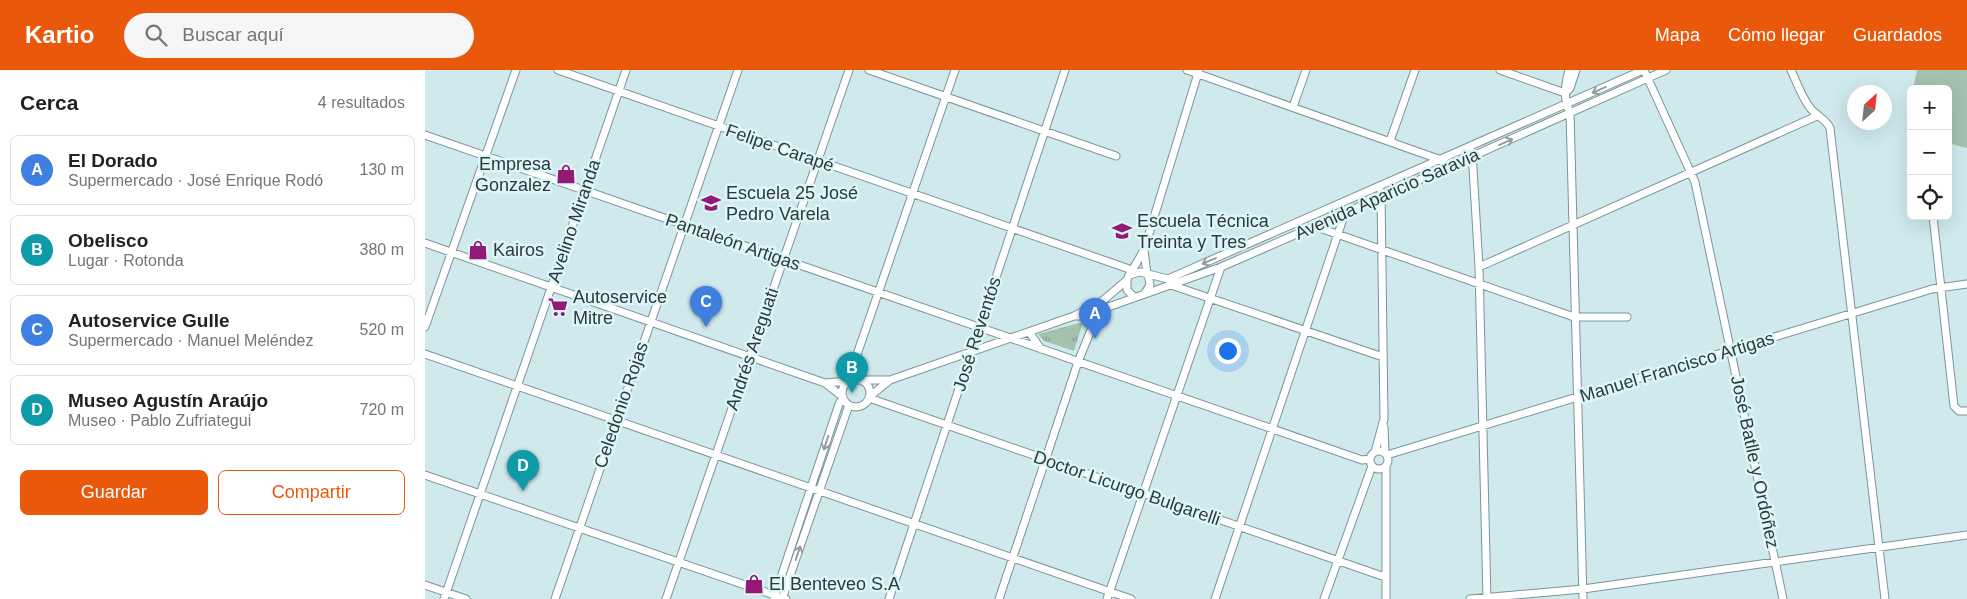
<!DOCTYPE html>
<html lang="es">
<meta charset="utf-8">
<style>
:root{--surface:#fff;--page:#f6f6f6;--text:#222;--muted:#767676;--line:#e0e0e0;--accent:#ea580c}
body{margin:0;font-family:Arial,sans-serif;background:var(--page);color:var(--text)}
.controls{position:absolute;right:15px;top:15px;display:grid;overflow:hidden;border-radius:8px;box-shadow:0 5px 20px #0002}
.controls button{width:45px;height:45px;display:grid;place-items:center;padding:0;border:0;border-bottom:1px solid var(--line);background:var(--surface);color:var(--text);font:25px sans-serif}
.compass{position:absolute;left:1422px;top:15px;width:45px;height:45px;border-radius:50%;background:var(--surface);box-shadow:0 5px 20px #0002;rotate:27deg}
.you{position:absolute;left:802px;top:280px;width:18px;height:18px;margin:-12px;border:4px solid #fff;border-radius:50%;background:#1a73e8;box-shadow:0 0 0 8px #1a73e833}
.badge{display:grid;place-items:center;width:32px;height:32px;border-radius:50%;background:var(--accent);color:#fff;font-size:16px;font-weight:700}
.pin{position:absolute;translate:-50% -41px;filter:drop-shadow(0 1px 2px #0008)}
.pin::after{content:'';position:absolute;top:26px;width:18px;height:15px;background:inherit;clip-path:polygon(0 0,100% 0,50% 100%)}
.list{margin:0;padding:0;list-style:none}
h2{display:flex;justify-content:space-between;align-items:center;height:65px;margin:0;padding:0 20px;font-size:21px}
h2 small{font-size:16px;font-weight:400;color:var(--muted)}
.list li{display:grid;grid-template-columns:32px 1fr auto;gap:15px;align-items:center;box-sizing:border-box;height:70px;margin:0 10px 10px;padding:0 10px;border:1px solid var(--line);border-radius:8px}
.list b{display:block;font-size:19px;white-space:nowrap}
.list p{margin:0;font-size:16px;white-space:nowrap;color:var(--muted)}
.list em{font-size:16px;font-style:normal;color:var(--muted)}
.actions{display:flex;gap:10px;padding:15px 20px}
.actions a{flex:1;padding:11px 0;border:1px solid var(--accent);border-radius:8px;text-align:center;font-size:18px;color:var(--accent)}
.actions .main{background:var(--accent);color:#fff}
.icon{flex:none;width:28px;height:28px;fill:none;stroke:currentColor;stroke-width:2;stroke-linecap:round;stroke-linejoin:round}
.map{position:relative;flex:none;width:1542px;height:529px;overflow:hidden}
header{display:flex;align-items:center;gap:30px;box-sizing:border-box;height:70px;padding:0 25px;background:var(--accent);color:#fff}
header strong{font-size:24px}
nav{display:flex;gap:28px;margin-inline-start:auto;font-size:18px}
.search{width:350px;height:45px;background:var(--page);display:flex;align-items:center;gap:12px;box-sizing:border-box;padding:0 18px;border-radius:28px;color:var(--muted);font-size:19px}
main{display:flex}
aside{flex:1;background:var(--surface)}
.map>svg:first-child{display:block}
.grass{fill:#a5c2af}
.park{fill:url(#park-tufts)}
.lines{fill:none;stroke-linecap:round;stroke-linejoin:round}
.minor-casing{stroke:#7c9498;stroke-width:9}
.minor{stroke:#fff;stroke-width:7}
.oneway{stroke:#979c9d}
.labels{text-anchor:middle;stroke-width:5;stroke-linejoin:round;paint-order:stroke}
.street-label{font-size:18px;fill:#2f393b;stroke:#dcf6fa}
.poi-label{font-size:18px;fill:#2f393b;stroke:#dcf6fa;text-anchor:start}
</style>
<header>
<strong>Kartio</strong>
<div class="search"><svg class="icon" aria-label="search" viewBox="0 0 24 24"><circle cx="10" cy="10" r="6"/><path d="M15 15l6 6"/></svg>Buscar aquí</div>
<nav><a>Mapa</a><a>Cómo llegar</a><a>Guardados</a></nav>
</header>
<main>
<aside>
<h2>Cerca<small>4 resultados</small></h2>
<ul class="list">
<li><span class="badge" style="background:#3f7fe0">A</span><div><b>El Dorado</b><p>Supermercado · José Enrique Rodó</p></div><em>130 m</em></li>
<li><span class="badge" style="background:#0f9aa8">B</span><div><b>Obelisco</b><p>Lugar · Rotonda</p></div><em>380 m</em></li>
<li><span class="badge" style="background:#3f7fe0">C</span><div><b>Autoservice Gulle</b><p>Supermercado · Manuel Meléndez</p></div><em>520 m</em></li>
<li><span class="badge" style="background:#0f9aa8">D</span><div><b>Museo Agustín Araújo</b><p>Museo · Pablo Zufriategui</p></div><em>720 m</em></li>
</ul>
<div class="actions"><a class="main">Guardar</a><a>Compartir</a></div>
</aside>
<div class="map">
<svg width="1542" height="529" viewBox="0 0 1542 529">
<defs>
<pattern id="park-tufts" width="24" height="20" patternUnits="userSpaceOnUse" patternTransform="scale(1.25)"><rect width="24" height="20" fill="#a5c2af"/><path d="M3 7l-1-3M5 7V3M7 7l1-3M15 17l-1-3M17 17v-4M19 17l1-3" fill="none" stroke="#879f90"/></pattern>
</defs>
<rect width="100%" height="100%" fill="#cfe9ed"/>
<path class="grass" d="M1492,0H1542V78L1523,73V19H1488Z"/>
<path class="park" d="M658,252L649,281L619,271L613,264Z"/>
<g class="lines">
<defs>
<path id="minor" d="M133,0L707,200
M444,0L691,86
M762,0L1019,91
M1075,0L1140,23
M1144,0C1140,15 1138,28 1145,43L1158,529
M1219,0L1270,112L1358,529
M1366,0C1372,13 1377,28 1386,39C1393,47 1401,49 1405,58L1460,529
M1140,23L1145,18L1151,0
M868,37L881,0
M0,65L937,390L945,389
M965,71L990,0
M1047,82L1054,197L1062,529
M1508,146L1529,336L1534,341H1542
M889,156L1149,247H1202
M0,173L400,313L418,327
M1054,197L1392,46
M705,204L719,180
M722,204L719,180L774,0
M723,204L743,209L1218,0
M746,215L958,287
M709,227L702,220V210L704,205L715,202L723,204L725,215L720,223
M649,246H658L796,197L920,143L1241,0
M0,257L91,0
M604,262L616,279
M0,284L706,529
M417 323a14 14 0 1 1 28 0a14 14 0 1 1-28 0Z
M428,310L427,299L530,0
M433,310H465
M400,313L424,311
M444,327L465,310L649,246L675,233L702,210
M444,328L960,507
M959,357L960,382
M945 390a9 9 0 1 1 18 0a9 9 0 1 1-18 0Z
M950,382L959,349L956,122
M962,385L1507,219L1542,214
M0,405L361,529
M0,515L41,529
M349,528L414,334L418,328
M19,529L201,0
M130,529L313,0
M241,529L424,0
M357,529L424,335
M464,529L640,0
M574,529L653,292L674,240
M682,529L796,197
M790,529L920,143
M899,529L947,396
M961,529V397
M1045,529L1158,519L1542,465"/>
</defs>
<use href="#minor" class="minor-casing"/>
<use href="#minor" class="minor"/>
</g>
<defs><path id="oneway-shaft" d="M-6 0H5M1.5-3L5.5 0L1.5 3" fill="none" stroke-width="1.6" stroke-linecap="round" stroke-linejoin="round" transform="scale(1.25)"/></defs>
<g class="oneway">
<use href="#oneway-shaft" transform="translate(1174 20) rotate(156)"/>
<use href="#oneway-shaft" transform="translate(1081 72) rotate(-24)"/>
<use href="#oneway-shaft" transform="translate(784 191) rotate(157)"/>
<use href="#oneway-shaft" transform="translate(401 373) rotate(108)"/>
<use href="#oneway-shaft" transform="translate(373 483) rotate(-71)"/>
</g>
<defs>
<symbol id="shop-bare" viewBox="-9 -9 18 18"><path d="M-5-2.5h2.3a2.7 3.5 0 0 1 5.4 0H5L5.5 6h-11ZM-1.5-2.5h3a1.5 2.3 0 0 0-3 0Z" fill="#941974" stroke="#dcf6fa" stroke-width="2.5" paint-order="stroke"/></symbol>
<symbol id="school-bare" viewBox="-9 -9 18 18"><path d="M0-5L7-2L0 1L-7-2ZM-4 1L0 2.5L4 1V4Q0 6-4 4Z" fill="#941974" stroke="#dcf6fa" stroke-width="2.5" paint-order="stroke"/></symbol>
<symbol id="supermarket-bare" viewBox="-9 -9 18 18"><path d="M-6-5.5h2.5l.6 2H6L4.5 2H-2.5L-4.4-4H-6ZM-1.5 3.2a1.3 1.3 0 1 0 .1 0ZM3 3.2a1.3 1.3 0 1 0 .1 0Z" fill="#941974" stroke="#dcf6fa" stroke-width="2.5" paint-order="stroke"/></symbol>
</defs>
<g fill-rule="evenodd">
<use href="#shop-bare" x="127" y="90" width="28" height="28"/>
<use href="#school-bare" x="272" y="119" width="28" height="28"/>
<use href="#school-bare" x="683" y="147" width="28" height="28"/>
<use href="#shop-bare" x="39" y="166" width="28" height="28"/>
<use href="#supermarket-bare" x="119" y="223" width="28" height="28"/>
<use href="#shop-bare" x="315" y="500" width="28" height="28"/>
</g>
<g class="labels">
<g class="street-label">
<text transform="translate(355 78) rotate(19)" y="6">Felipe Carapé</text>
<text transform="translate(962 124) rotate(-24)" y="6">Avenida Aparicio Saravia</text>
<text transform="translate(149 151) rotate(-71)" y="6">Avelino Miranda</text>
<text transform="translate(308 172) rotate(19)" y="6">Pantaleón Artigas</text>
<text transform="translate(552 264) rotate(-72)" y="6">José Reventós</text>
<text transform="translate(327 279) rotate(-71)" y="6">Andrés Areguati</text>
<text transform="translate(1252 297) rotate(-17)" y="6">Manuel Francisco Artigas</text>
<text transform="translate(196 335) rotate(-71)" y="6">Celedonio Rojas</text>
<text transform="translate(1330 392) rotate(78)" y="6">José Batlle y Ordóñez</text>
<text transform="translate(702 418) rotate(19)" y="6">Doctor Licurgo Bulgarelli</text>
</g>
<g class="poi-label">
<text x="126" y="100" text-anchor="end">Empresa<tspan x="126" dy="21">Gonzalez</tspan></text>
<text x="301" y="129">Escuela 25 José<tspan x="301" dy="21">Pedro Varela</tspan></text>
<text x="712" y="157">Escuela Técnica<tspan x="712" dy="21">Treinta y Tres</tspan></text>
<text x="68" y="186">Kairos</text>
<text x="148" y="233">Autoservice<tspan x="148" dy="21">Mitre</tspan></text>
<text x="344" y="520">El Benteveo S.A</text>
</g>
</g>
</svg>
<div class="controls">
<button>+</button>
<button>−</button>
<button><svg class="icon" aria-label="locate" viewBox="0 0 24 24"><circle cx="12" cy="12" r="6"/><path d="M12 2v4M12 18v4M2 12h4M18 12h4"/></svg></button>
</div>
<svg class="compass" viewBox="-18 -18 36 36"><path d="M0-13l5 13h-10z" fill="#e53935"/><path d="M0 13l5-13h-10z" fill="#767676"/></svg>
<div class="you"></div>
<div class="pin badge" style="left:670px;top:269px;background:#3f7fe0">A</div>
<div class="pin badge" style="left:427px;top:323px;background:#0f9aa8">B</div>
<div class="pin badge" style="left:281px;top:257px;background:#3f7fe0">C</div>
<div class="pin badge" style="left:98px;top:421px;background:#0f9aa8">D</div>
</div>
</main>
